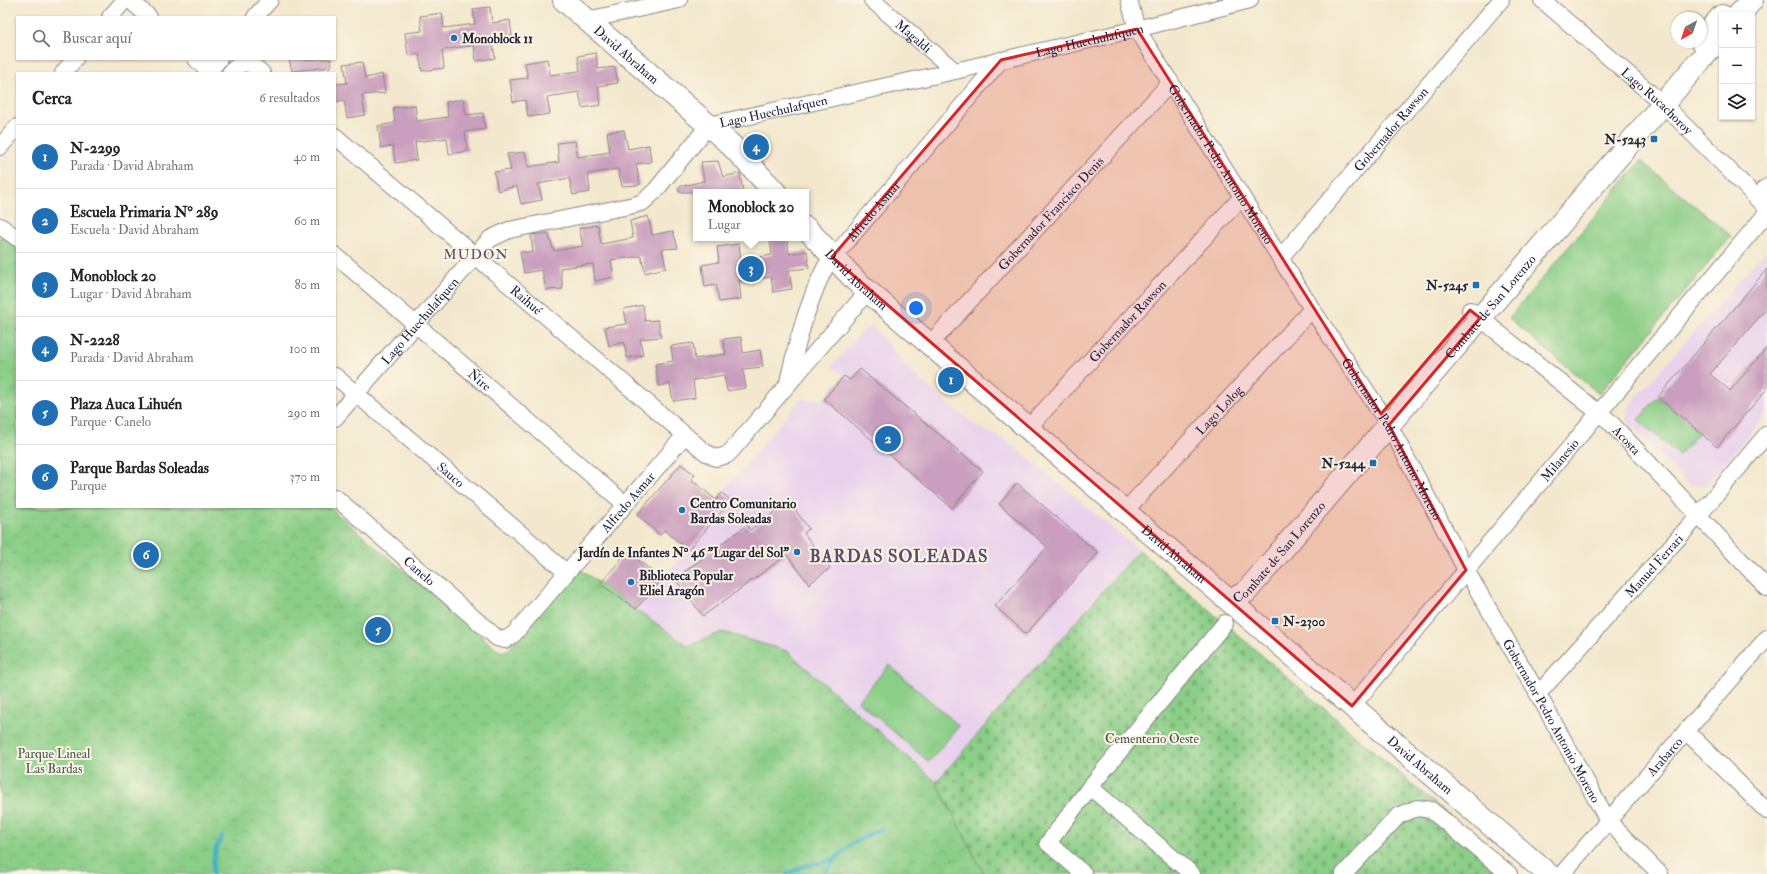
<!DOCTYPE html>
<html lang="es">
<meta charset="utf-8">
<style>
:root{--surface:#fff;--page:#f6f6f6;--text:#222;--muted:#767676;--line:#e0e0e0;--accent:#1f6fb2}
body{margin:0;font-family:"IM FELL Double Pica",serif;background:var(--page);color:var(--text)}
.controls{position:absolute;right:12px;top:12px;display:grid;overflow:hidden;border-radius:0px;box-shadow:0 1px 3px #0004}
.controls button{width:36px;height:36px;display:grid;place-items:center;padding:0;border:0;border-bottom:1px solid var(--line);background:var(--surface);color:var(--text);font:20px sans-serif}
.compass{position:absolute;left:1671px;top:12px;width:36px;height:36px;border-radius:50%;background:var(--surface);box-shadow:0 1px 3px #0004;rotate:220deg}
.you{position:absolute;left:916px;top:308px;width:14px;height:14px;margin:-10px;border:3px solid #fff;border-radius:50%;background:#1a73e8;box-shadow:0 0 0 6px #1a73e833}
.badge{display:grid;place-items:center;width:26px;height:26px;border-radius:50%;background:var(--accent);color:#fff;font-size:13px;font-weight:700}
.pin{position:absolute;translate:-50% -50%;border:2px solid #fff;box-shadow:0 1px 4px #0006}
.popup{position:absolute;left:693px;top:189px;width:116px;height:52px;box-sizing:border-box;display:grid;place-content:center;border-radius:0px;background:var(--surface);filter:drop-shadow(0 1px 3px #0005);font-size:13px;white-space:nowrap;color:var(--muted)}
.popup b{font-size:15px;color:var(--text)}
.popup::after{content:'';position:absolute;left:50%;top:100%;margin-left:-8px;border:8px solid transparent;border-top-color:var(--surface)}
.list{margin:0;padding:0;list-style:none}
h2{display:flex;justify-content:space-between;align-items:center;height:52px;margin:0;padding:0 16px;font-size:17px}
h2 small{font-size:13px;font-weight:400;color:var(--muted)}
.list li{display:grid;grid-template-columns:26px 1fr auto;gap:12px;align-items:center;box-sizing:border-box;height:64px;padding:0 16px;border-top:1px solid var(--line)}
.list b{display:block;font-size:15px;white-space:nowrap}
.list p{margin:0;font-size:13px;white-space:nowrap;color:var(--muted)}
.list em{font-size:13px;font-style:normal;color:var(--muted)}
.icon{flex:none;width:22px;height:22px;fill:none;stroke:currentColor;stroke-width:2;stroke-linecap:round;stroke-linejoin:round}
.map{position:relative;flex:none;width:1767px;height:874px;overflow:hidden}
.search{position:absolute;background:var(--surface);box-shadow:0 1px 3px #0004;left:16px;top:16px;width:320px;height:44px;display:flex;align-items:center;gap:10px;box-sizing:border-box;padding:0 14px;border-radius:0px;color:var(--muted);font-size:15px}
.panel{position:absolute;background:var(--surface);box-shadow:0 1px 3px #0004;left:16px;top:72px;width:320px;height:436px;border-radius:0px}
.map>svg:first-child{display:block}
.built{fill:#e9d1ed}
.cemetery{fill:url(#cemetery-stones);stroke:#567861}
.park{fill:url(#park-crowns);stroke:#567861}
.pitch{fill:#8bce87;stroke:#567861}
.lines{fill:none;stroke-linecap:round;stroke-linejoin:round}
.stream{stroke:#45b2c1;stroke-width:4.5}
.building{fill:#c99ebe}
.street-casing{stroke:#8a8584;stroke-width:18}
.secondary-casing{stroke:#8a8584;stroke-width:24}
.street{stroke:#fff;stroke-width:16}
.secondary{stroke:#fff;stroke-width:22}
.marked{fill:#d62828;fill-opacity:0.2;stroke:#d62828;stroke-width:3;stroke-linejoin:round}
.poi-dot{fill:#1f6fb2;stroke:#fcf5e5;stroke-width:1.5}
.labels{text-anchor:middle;stroke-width:4;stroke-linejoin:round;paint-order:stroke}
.street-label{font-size:13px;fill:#22223b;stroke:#fcf5e5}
.poi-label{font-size:13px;font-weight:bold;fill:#22223b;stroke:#fcf5e5;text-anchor:start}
.park-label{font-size:13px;fill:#425652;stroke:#fcf5e5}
.neighbourhood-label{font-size:14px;letter-spacing:1px;fill:#5c4d69;stroke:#fcf5e5}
.district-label{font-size:17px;font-weight:bold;letter-spacing:1px;fill:#5c4d69;stroke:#fcf5e5}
</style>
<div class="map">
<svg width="1767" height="874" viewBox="0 0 1767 874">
<defs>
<pattern id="cemetery-stones" width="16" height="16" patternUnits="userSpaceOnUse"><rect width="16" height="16" fill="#8bce87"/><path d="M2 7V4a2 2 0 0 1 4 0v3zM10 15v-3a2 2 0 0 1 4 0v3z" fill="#78b175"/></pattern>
<pattern id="park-crowns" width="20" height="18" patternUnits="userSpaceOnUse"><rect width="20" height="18" fill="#8bce87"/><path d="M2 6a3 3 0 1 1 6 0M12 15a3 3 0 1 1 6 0" fill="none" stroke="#78b175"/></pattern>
</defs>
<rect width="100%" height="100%" fill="#fcf5e5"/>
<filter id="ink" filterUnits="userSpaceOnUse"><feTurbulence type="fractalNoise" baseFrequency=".025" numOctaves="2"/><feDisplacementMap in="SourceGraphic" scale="8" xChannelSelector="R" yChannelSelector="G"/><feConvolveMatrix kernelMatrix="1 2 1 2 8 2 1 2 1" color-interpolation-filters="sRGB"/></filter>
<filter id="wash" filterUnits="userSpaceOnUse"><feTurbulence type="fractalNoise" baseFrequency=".012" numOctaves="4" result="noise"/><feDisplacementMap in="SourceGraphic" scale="16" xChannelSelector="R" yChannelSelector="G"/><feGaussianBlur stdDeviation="0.9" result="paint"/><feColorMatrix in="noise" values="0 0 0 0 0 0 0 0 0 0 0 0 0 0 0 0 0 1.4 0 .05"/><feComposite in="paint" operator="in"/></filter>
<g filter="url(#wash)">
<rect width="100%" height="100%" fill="#f3e8cd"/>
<path class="built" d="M1767,249V413L1706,485L1689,486L1627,420V408Z
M865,328H874L915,376L977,427L1009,442L1139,550L936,782L787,651L722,632L688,646L636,609L731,501L722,493L801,399H824L844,376L832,366Z"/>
<path class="cemetery" d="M1139,550L1517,874H984L936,782Z"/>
<path class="park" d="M0,236L17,247V507H329L495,648C501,653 506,652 511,647L578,568L688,646L722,632L787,651L936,782L984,874H0Z"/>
<path class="pitch" d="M1641,161L1731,236L1599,394L1509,318Z
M1658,397L1699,432L1679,455L1638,420Z
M889,665L959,726L929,762L858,701Z"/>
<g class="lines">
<path class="stream" d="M213,874C212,860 214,849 222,837
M787,874L804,866L834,860
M824,874C841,850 854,841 881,829"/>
</g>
<g id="blocks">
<path class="building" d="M490,7L492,23L510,20L512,36L492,39L495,58L476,61L474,45L442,50L444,68L422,71L419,54L408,55L405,33L422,31L420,16L442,13L444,28L475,24L473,9Z
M596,53L598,69L615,67L618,83L598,86L601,105L582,108L579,92L547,97L550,114L528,117L525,100L513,102L510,80L528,78L525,63L547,59L550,75L580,71L578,56Z
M289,59H331V67L292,71Z
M362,62L365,78L382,74L385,93L362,95L365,115L347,118L344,100L335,102V84L347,83L344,64Z
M463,99L466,115L483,113L485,129L465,132L468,151L449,154L447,138L415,142L417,160L395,163L393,146L381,148L378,126L395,123L393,108L415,105L417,121L448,117L446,102Z
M624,130L628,149L649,145L651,162L636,164L640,185L622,186L618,169L588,174L590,192L573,195L569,178L538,184L542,200L521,204L517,186L498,191L494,172L511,170L507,154L525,152L528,167L559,162L557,143L575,141L578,157L610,152L607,132Z
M718,161L723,177L740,173L743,192H679L678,187L704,181L701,162Z
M648,216L652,235L673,231L678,248L662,249L666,268L645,273L641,256L611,260L614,277L595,281L593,264L560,268L563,289L546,290L542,270L524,273L520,252H533L531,235L548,233L554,251L583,246L579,228L598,225L601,244L633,238L630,221Z
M787,238L789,254L807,251L809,268L789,270L792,289L773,292L771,277L739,281L741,299L719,302L716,285L705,287L702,265L719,262L717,247L739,244L741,260L772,255L770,240Z
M1767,269V308L1710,374L1730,391L1767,347V389L1717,447L1658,397Z
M643,305L645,321L658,320L661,337L640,339L643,355L627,358L624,342L609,346L605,327L627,324L624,309Z
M741,337L743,353L760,350L763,367L743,369L746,388L727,391L724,375L693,380L695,398L673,401L670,384L659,386L655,364L673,361L671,346L693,343L695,359L726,354L723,339Z
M860,369L983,471L952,508L824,399L844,376L850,380Z
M681,464L695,475L691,479L716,500L722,493L731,501L688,550L664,530L660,535L637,515Z
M1017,483L1098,553L1026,634L995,606L1047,547L999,504Z
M783,506L787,511L793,507L809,529L804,533L830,568L809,584L787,555L703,616L675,579L747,525L750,530Z
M628,551L662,580L636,609L600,584Z"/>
</g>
</g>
<g filter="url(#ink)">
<use href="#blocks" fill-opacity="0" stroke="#8a8584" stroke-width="1"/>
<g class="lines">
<defs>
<g id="street">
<path d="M130,0L149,17"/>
<path id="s1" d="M872,0L955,71"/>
<path id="s2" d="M1129,0L1137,29L1312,309L1389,425L1466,570L1538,694L1608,821L1660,874"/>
<path id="s3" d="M1542,0L1663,104L1767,208"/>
<path d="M110,17L125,0"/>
<path d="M255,17L270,0"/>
<path d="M587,20L679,0"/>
<path d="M196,59L209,71"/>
<path d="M63,73L75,59"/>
<path d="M208,73L219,59"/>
<path d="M230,73C242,59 249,62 262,73"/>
<path id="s4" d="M335,136L705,452L716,458L727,455L732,450L868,291"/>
<path d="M0,147L17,127"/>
<path d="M1756,198L1767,187"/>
<path d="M0,226L17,238"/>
<path id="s5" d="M335,255L625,504"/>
<path id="s6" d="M1280,258L1501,0"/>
<path id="s7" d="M1470,310L1609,421L1767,588"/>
<path id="s8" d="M930,344L1171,82"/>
<path id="s9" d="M335,376L566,572"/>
<path id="s10" d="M788,382C796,346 809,298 826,266L1001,60"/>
<path id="s11" d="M335,418L490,239L509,230L634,205L643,202L655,191L709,125L955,71L1137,29L1250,0"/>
<path id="s12" d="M1028,428L1242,197"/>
<path id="s13" d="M335,497L497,638L505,640L514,634L685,435"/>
<path id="s14" d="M1125,511L1312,309"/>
<path id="s15" d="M1538,694L1699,515L1767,434"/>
<path id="s16" d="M1352,706L1767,213"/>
<path d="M1686,731L1767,811"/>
<path d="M1090,787L1192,874"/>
<path d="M1084,874L1048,843L1090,787L1225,623"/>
<path d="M1344,874L1398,816L1417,808L1431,810L1509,874"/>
<path id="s17" d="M1562,874L1767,638"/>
</g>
<g id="secondary">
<path id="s18" d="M564,0L730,144L775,192"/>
<path d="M1739,15L1752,0"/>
<path d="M1701,40L1722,16"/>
<path id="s19" d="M806,228L856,281L1548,874"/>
<path id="s20" d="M1230,601L1246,592L1722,35"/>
</g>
</defs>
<use href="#street" class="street-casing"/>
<use href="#secondary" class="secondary-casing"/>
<use href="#street" class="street"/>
<use href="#secondary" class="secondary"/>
</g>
</g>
<path class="marked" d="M1137,29L1381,414L1470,310L1480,318L1389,425L1466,570L1352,706L832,257L1001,60Z"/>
<g class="poi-dot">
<circle cx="454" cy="38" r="4"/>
<rect x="1650" y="135" width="8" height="8" rx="2"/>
<rect x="1472" y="281" width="8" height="8" rx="2"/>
<rect x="1369" y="459" width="8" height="8" rx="2"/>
<circle cx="682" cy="510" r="4"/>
<circle cx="797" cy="552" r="4"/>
<circle cx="631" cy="582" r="4"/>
<rect x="1271" y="617" width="8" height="8" rx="2"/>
</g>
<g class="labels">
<g class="street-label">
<text dy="5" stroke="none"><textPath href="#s1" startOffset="55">Magaldi</textPath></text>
<text dy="5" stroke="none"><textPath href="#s11" startOffset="886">Lago Huechulafquen</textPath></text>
<text dy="5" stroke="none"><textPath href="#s18" startOffset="83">David Abraham</textPath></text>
<text dy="5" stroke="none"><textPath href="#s3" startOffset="153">Lago Rucachoroy</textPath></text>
<text dy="5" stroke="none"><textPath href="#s11" startOffset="562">Lago Huechulafquen</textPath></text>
<text dy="5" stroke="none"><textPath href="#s6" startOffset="170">Gobernador Rawson</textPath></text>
<text dy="5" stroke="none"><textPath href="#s2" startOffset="189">Gobernador Pedro Antonio Moreno</textPath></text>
<text dy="5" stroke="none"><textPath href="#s10" startOffset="195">Alfredo Asmar</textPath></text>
<text dy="5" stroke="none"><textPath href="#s8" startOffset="178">Gobernador Francisco Denis</textPath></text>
<text dy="5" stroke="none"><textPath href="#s19" startOffset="72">David Abraham</textPath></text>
<text dy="5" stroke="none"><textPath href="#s4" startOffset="252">Raihué</textPath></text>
<text dy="5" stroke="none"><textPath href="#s20" startOffset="394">Combate de San Lorenzo</textPath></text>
<text dy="5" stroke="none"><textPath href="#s11" startOffset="129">Lago Huechulafquen</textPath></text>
<text dy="5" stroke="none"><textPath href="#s12" startOffset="146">Gobernador Rawson</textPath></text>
<text dy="5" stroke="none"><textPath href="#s5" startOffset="191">Ñire</textPath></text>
<text dy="5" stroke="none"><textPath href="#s14" startOffset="138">Lago Lolog</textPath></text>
<text dy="5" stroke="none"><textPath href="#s2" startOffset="513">Gobernador Pedro Antonio Moreno</textPath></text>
<text dy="5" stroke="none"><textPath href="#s7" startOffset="204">Acosta</textPath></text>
<text dy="5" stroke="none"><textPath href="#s16" startOffset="322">Milanesio</textPath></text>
<text dy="5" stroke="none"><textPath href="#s9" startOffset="152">Sauco</textPath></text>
<text dy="5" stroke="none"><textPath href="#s13" startOffset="408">Alfredo Asmar</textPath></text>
<text dy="5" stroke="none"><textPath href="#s20" startOffset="70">Combate de San Lorenzo</textPath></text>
<text dy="5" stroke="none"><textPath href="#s19" startOffset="492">David Abraham</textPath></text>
<text dy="5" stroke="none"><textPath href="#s15" startOffset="173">Manuel Ferrari</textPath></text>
<text dy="5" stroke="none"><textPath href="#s13" startOffset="112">Canelo</textPath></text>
<text dy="5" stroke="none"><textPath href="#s2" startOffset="837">Gobernador Pedro Antonio Moreno</textPath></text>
<text dy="5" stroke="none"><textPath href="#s17" startOffset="156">Arabarco</textPath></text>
<text dy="5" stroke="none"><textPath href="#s19" startOffset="816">David Abraham</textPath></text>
</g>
<g class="poi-label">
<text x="462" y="43">Monoblock 11</text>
<text x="1646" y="144" text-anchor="end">N-5243</text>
<text x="1468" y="290" text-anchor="end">N-5245</text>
<text x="1365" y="468" text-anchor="end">N-5244</text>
<text x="690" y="508">Centro Comunitario<tspan x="690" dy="15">Bardas Soleadas</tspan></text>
<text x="789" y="557" text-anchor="end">Jardín de Infantes N° 46 "Lugar del Sol"</text>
<text x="639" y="580">Biblioteca Popular<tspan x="639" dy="15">Eliel Aragón</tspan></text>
<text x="1283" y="626">N-2300</text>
</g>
<g class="park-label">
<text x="1152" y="743">Cementerio Oeste</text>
<text x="54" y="758">Parque Lineal<tspan x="54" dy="15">Las Bardas</tspan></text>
</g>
<g class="neighbourhood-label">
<text x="476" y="259">MUDON</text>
</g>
<g class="district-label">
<text x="899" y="562">BARDAS SOLEADAS</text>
</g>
</g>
</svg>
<div class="controls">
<button>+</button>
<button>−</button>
<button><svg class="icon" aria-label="layers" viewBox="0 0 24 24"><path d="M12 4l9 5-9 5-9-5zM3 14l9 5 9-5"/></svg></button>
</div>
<svg class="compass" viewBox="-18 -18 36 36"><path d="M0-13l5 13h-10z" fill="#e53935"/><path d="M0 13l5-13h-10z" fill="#767676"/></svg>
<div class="you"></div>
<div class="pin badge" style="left:951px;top:380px">1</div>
<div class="pin badge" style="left:888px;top:439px">2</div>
<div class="pin badge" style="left:751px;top:269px">3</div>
<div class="popup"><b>Monoblock 20</b>Lugar</div>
<div class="pin badge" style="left:756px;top:147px">4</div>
<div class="pin badge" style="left:378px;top:630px">5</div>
<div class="pin badge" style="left:146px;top:555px">6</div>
<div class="search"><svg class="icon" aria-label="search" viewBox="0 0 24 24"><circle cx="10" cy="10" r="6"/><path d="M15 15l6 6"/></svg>Buscar aquí</div>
<section class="panel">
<h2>Cerca<small>6 resultados</small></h2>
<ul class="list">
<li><span class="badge">1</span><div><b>N-2299</b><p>Parada · David Abraham</p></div><em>40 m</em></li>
<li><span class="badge">2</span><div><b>Escuela Primaria N° 289</b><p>Escuela · David Abraham</p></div><em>60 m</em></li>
<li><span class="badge">3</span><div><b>Monoblock 20</b><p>Lugar · David Abraham</p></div><em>80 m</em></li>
<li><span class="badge">4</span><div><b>N-2228</b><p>Parada · David Abraham</p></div><em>100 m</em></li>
<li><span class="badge">5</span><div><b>Plaza Auca Lihuén</b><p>Parque · Canelo</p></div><em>290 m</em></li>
<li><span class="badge">6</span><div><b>Parque Bardas Soleadas</b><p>Parque</p></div><em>370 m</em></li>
</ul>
</section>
</div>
